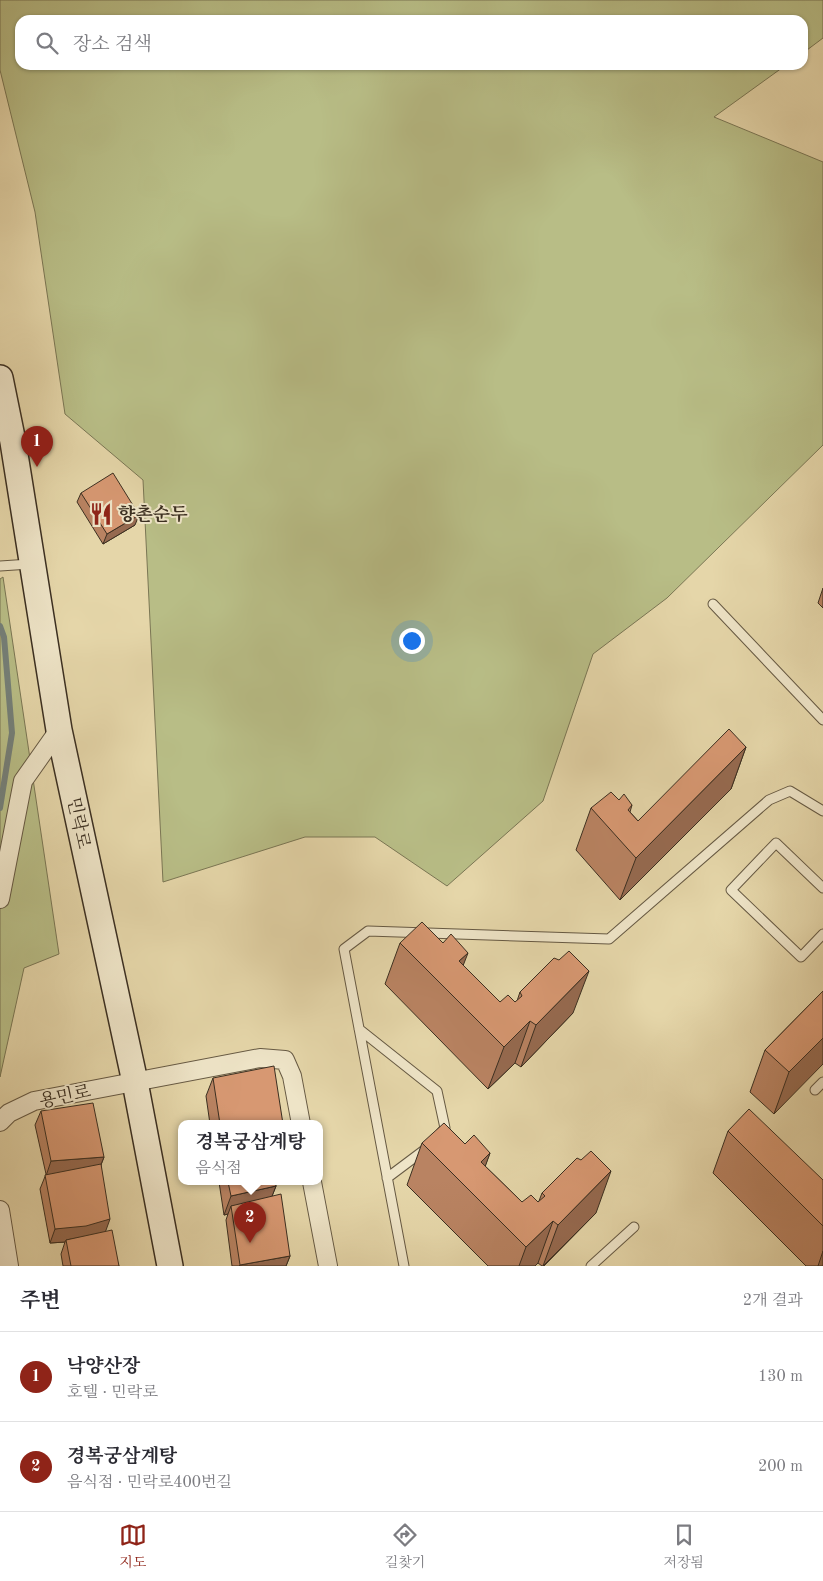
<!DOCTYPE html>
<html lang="ko">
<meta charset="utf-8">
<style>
:root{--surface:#fff;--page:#f7f7f7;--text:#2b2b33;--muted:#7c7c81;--line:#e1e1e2;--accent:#8f2418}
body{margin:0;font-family:"Old Standard TT","Noto Serif KR",serif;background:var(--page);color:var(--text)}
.you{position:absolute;left:411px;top:640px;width:18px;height:18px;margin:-12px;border:4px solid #fff;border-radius:50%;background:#1a73e8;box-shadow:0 0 0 8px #1a73e833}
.badge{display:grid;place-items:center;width:32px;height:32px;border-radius:50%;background:var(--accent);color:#fff;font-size:16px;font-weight:700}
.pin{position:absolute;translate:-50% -41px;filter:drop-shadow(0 1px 2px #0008)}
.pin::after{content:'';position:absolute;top:26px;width:18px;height:15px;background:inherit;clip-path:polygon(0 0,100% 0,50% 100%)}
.popup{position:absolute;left:178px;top:1120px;width:145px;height:65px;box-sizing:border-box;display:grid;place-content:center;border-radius:10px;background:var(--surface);filter:drop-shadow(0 1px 4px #0005);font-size:16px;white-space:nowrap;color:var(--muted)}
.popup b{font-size:19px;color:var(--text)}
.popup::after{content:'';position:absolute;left:50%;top:100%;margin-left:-10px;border:10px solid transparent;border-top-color:var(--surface)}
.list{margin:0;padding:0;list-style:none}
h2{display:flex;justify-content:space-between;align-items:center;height:65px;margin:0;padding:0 20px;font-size:21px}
h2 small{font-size:16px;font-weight:400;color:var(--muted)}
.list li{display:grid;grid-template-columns:32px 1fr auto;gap:15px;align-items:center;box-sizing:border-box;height:90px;padding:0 20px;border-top:1px solid var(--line)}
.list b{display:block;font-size:19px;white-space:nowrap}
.list p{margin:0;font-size:16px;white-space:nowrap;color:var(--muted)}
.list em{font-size:16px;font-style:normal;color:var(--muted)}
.icon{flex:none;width:28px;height:28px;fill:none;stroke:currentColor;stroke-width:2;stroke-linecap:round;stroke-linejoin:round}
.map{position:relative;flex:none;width:823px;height:1266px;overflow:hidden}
.search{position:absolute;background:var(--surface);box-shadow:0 1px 4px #0004;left:15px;right:15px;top:15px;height:55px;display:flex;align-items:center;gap:12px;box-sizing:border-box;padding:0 18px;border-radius:15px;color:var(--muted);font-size:19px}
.sheet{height:245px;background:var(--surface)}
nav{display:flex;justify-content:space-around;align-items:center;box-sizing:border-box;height:70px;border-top:1px solid var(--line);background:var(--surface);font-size:14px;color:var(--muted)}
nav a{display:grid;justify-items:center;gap:2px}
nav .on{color:var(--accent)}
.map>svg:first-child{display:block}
.green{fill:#b8bd86;stroke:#7a7654}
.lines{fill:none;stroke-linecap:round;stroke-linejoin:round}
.stream{stroke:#758079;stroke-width:6}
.lane-casing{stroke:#665943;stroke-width:11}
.street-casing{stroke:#665943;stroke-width:20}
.secondary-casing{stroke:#3b2f21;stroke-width:28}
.lane{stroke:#eee4c7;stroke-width:9}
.street{stroke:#eee4c7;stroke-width:18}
.secondary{stroke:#eee4c7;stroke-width:25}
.wall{fill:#b98362;stroke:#3b2f21}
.shaded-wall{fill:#966a50;stroke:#3b2f21}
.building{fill:#d79872;stroke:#3b2f21}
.labels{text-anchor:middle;stroke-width:4;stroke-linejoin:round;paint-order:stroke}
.poi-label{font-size:18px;font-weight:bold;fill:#3b2f21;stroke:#eee4c7;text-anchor:start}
.street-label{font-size:18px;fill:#3b2f21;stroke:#eee4c7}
</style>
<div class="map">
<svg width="823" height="1266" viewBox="0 0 823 1266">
<rect width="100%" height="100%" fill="#e5d6a9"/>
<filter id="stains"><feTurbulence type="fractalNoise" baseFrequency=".004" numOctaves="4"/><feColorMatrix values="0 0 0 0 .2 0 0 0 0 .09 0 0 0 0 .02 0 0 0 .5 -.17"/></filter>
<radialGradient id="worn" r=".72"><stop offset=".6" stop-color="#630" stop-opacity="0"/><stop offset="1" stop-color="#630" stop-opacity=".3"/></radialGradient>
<path class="green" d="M0,0H823V38L803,53V20H20V65H786L714,117L823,162V445L667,598L593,654L543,801L447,886L375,837H305L163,882L143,480L65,414L35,212L0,70Z
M3,577L59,954L24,968L0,1077V579Z"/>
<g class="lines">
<path class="stream" d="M0,626L4,637L12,733L0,808"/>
<defs>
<path id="lane" d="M0,566L30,564
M713,604L823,720
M823,888L776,843L731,890L801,957L823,934
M359,1029L437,1091L445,1128L441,1133
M815,1090L823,1082
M387,1178L427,1148
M404,1266L344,949L368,931L609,939L769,800L790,791L823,811
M591,1266L634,1227"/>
<path id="street" d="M0,899L23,781L59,730
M0,1122L9,1113L34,1101L260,1058L285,1060L292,1076L301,1124
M312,1182L328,1266
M0,1210L9,1266"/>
<path id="secondary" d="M0,378L13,442L59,730L135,1082L170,1266"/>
</defs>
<use href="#lane" class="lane-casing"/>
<use href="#street" class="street-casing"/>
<use href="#secondary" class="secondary-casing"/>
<use href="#lane" class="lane"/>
<use href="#street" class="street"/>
<use href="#secondary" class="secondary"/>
</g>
<path class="wall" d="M81,493L135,525L103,544L77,502Z
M823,588V608L818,603Z
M746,747L731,789L620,900L576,850L591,808L619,800L632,805L630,812L638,821Z
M400,943H443L463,965L500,1002H515L517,1001L520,992L573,1013L521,1067L515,1063L488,1089L385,984Z
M823,991L774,1114L750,1092L765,1050Z
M213,1078L283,1124H210L206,1096Z
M41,1111L104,1157L101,1165L105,1232L119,1266H63L61,1254L65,1242L50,1243L40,1189L46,1174L35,1125Z
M728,1131L823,1180V1266H806L713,1173Z
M422,1143L465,1144L490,1153L485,1166L522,1202H538L539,1201L542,1193L596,1213L544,1266H542L538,1263L535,1266H488L407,1185Z
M219,1182H275L276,1186L272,1196L290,1256L286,1266H232L226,1220L228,1214L224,1215Z"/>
<path class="shaded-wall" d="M139,515L135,525L103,544L107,534Z
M746,747L731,789L620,900L636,858Z
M468,953L452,994L459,961Z
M589,971L573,1013L521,1067L536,1025Z
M530,1021L515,1063L488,1089L504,1047Z
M823,1038V1064L774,1114L789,1072Z
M490,1153L475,1195L481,1162Z
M104,1157L98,1172L46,1176L51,1161Z
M611,1171L596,1213L543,1266L558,1225Z
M276,1186L269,1204L231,1206L228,1214L224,1215L231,1196Z
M110,1219L105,1233L66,1240L65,1242L50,1243L55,1229Z
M553,1221L538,1263L535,1266H519L526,1247Z
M823,1251V1266H818Z
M290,1256L286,1266H239L240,1265Z"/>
<path class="building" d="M113,473L139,515L107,534L81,493Z
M729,729L746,747L636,858L591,808L611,792L619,800L624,794L632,805L628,810L638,821Z
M422,922L443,943L451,934L468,953L459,961L500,1002L508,995L515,1002L522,996L520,992L554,958L559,960L569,951L589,971L536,1025L530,1021L504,1047L400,943Z
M823,991V1038L789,1072L765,1050Z
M274,1066L283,1124H220L213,1078Z
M93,1103L104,1157L51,1161L41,1111Z
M749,1109L823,1180V1226L728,1131Z
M444,1123L465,1144L474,1135L490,1153L481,1162L522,1202L531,1195L538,1202L545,1196L542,1193L577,1158L581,1160L591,1151L611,1171L558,1225L553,1221L526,1247L422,1143Z
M101,1164L110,1219L86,1226L55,1229L45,1175Z
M228,1182H275L276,1186L231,1196Z
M281,1194L290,1256L240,1265L231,1206Z
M112,1230L119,1266H71L66,1240Z"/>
<defs>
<symbol id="restaurant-bare" viewBox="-9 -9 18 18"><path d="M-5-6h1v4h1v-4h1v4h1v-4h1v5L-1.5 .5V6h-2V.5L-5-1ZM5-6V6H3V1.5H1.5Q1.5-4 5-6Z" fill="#8f2418" stroke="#eee4c7" stroke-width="2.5" paint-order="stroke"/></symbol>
</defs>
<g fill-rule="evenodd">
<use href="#restaurant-bare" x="85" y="498" width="32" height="32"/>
</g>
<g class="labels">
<g class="poi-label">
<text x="118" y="520">향촌순두</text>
</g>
<g class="street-label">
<text transform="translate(79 823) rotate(78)" y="6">민락로</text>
<text transform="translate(65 1096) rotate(-12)" y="6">용민로</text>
</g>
</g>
<rect width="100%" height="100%" filter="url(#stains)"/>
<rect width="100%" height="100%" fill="url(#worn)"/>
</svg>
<div class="you"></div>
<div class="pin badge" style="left:37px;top:467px">1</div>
<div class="pin badge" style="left:250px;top:1243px">2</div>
<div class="popup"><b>경복궁삼계탕</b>음식점</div>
<div class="search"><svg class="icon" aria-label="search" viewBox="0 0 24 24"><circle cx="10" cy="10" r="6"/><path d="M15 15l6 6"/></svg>장소 검색</div>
</div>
<section class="sheet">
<h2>주변<small>2개 결과</small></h2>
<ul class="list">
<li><span class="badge">1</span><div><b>낙양산장</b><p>호텔 · 민락로</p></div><em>130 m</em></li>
<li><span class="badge">2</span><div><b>경복궁삼계탕</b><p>음식점 · 민락로400번길</p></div><em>200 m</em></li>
</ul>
</section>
<nav>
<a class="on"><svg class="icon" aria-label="map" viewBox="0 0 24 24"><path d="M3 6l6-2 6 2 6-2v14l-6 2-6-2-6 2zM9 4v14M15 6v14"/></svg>지도</a>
<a><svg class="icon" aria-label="directions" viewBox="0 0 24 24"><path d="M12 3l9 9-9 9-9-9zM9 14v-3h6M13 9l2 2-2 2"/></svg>길찾기</a>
<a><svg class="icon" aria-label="saved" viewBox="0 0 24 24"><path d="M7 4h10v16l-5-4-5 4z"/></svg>저장됨</a>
</nav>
